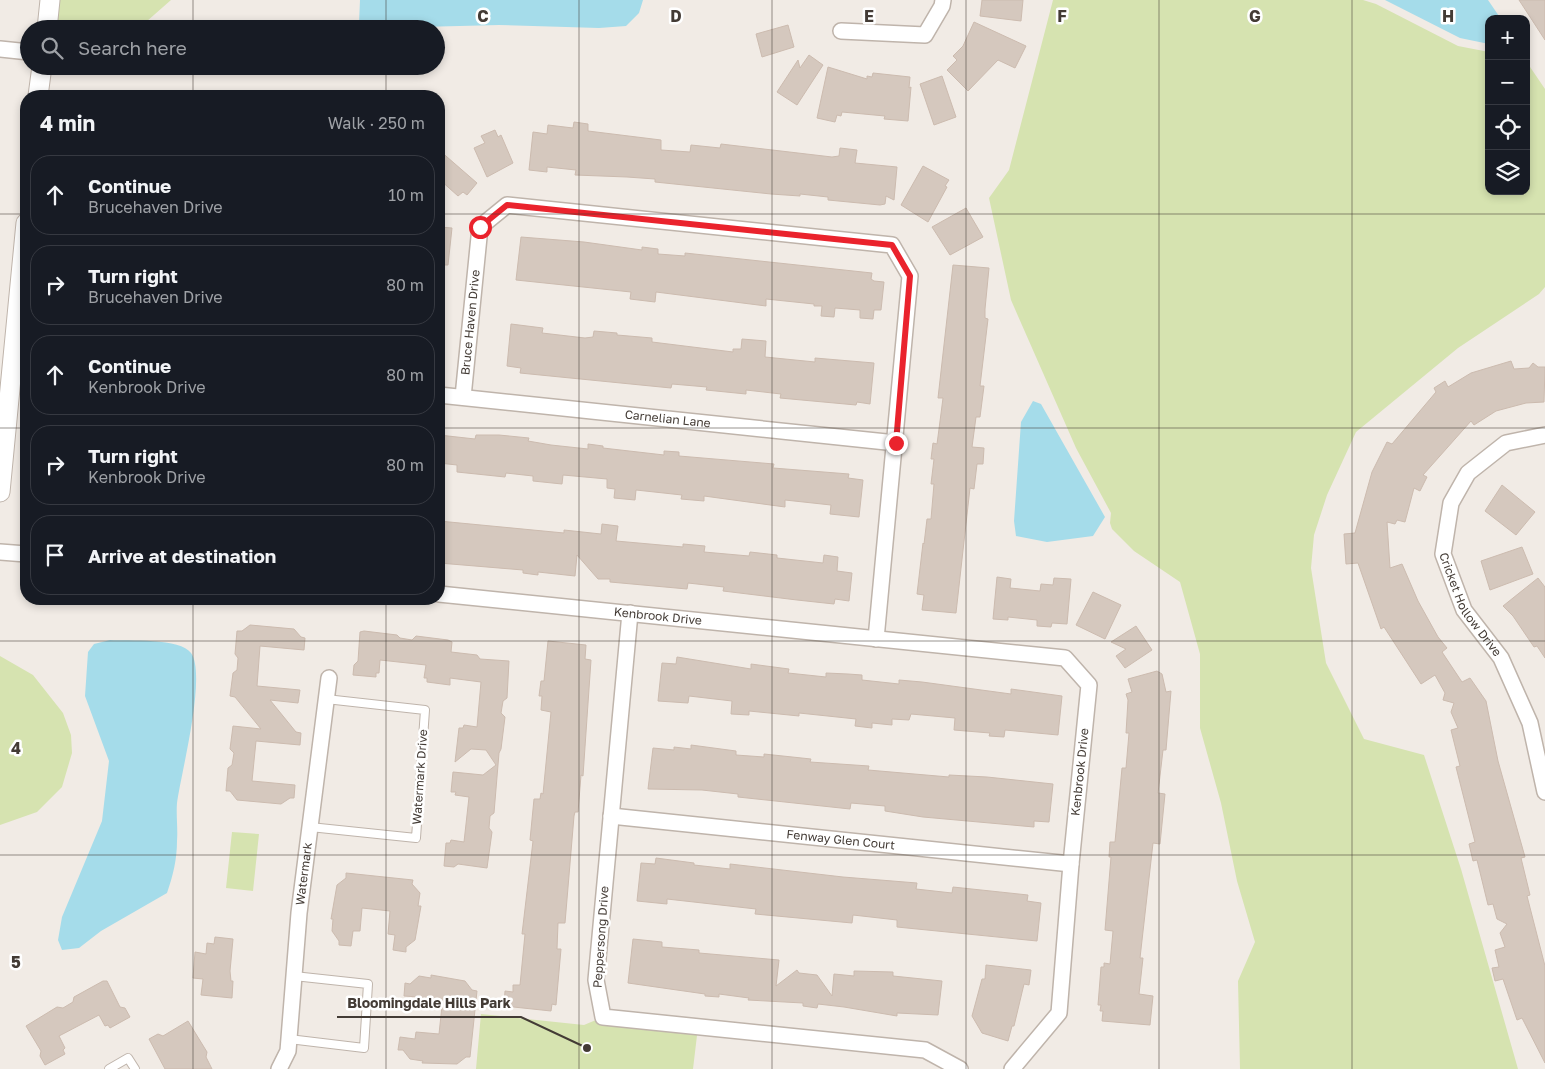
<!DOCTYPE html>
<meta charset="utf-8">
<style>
:root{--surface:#171b24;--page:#242831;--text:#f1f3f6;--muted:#9ea1a6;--line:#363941}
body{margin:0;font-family:"Golos Text",sans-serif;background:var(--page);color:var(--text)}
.controls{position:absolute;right:15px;top:15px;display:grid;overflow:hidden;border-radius:10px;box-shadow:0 2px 8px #0003}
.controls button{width:45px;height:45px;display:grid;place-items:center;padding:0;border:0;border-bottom:1px solid var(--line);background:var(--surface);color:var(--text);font:25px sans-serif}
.stop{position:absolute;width:15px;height:15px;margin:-11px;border:4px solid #ea232d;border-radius:50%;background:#fff}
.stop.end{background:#ea232d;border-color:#fff;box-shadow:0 1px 5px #0008}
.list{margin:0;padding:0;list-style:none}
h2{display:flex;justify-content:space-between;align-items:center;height:65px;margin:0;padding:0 20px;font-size:21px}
h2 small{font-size:16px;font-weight:400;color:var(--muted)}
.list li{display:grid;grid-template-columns:32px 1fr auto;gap:15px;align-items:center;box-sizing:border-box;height:80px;margin:0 10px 10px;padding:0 10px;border:1px solid var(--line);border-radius:20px}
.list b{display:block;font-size:19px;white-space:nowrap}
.list p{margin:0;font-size:16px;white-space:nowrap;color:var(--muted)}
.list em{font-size:16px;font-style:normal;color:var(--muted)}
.icon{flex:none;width:28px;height:28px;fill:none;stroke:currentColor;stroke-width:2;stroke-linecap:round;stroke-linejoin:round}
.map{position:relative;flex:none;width:1545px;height:1069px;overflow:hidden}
.search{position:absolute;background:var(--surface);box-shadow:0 2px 8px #0003;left:20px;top:20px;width:425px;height:55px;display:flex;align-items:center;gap:12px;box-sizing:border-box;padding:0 18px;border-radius:28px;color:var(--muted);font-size:19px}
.panel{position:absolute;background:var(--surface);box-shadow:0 2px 8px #0003;left:20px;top:90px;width:425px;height:515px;border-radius:20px}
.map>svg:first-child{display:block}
.green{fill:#d6e3b0}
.water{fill:#a5dcea}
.building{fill:#d5c8be;stroke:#ccbbaf}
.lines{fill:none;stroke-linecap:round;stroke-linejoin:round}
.service-casing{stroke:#bfb4ab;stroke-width:10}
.minor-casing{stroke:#bfb4ab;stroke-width:18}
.tertiary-casing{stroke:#bfb4ab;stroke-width:21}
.service{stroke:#fff;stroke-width:8}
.minor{stroke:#fff;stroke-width:15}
.tertiary{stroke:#fff;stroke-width:19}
.route{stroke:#ea232d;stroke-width:6}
.grid{fill:none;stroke:#433b35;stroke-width:1;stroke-opacity:0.55}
.labels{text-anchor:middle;stroke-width:5;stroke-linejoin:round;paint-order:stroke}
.street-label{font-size:12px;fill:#433b35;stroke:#fff}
.grid-label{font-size:16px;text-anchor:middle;font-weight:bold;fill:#433b35;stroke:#fff;stroke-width:5;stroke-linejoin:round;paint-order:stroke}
.leader{fill:none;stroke:#433b35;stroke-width:2}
.callout-dot{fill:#433b35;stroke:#fff;stroke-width:2}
.callout-label{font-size:14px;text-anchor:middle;font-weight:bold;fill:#433b35;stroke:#fff;stroke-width:5;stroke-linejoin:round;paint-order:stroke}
</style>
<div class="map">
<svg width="1545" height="1069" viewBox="0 0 1545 1069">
<rect width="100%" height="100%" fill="#f1ebe5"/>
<path class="green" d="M57,0H171L138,29H54Z
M1053,0H1363L1376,4L1458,46L1489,52V191H1526V61L1545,89V287L1539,294L1458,348L1356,432L1327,495L1314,535L1311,568L1326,663L1364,739L1424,755L1461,869L1518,1069H1240L1238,981L1255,942L1237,881L1221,803L1200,728V654L1180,582L1134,551L1112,529L1110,523L1111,513L1076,448L1011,300L989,198L1009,170Z
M0,656L33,675L63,713L71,735L72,753L62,787L37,812L0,825Z
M232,832L259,834L253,891L226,888Z
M481,1014L584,1025L603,1017L698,1027L693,1069H476Z"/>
<path class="water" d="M360,0H643L639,13L626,26L599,28L499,25L380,28L359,24Z
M1385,0H1488L1501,19H1489V44L1460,38Z
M1033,401L1041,404L1105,517L1093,536L1047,542L1016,536L1014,521L1021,422Z
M110,640C128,641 181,638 191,653C207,675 181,773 177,803C176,815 178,828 177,841C177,859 173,876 167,893L101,931L79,948L62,950L58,940L62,917L102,821L109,761L85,696L88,652L94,644Z"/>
<path class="building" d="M982,0H1023L1021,21L980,16Z
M1519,0H1545V40Z
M974,22L1026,46L1015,68L998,60L968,91L947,70L957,60L953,56L963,46Z
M788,25L794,47L762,57L756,34Z
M809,55L823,65L797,105L777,92L798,60L800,68Z
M828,67L867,79V76L872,77L873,73L910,77L909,88L911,87L908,121L884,119L885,116L842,112L841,116L837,115L835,122L817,118Z
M942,76L956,117L934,125L920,84Z
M574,122L588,124V131L661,140V150L690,152L691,145L720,148L721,144L832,157L839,156L840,148L857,150L855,163L897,167L894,200L886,196L885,204L880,205L828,200V197L800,194V196L771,194L655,182V179L627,177L575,175L576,170L547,167V172L529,170L533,132L547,134L548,125L573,128Z
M495,130L498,137L501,135L513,163L487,177L474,148L485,143L481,136Z
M439,150L477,183L467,195L463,192L458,196L439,179Z
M923,166L949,180L945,186L947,187L928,222L901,205Z
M966,208L983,237L950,255L932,227Z
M439,227L452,228L448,265H439Z
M521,237L584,242L642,250V247L658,249V254L685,256V253L872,273L871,279L874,281L884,282L881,310H874L873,319L860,318V310L835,308L834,317L821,316L822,306H814V304L766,299V306L656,292L655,302L630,299L631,292L516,280Z
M953,265L989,268L985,309V318L988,319L980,386H984L980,417H976L972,447L984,448L983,464H977L974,489L970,488L956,613L922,610L924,595L917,594L923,543L924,544L927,519H931L934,484H931L934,459H931L933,443L937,444L939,429L943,398H938Z
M511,324L543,328L542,333L585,338L593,337L594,331L617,333V335L652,338V342L733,352V349H741L742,339L766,341L765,357L815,362V358L874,363L870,404L857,402L856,405L780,398L781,394L746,390V394L706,390L707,387L672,384L671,388L520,373L521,368L507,366Z
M1511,361L1514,369L1529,368L1533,363L1538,367H1545L1544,402L1526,403L1496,411L1474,425L1471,421L1423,475L1427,477L1420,491L1414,488L1405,522L1397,520L1395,524L1387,522L1390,568L1402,564L1418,601L1438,637L1447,648L1442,652L1462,682L1470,678L1486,701L1498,761L1525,857L1521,858L1530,895L1527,896L1545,966V1063L1522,1018L1517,1020L1503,979L1495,981L1492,968L1499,967L1495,950L1505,947L1500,933L1507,924L1497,919L1493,904L1488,905L1477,860L1473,861L1469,844L1475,842L1456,767L1460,766L1451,730L1458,728L1451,712L1454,703L1443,700L1445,693L1435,675L1421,684L1384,627L1381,629L1358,563L1346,564L1344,534L1355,533L1372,472L1387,442L1392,444L1436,392L1434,388L1445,381L1448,387L1471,373Z
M439,435L475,439L476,435H499L529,438L528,441L551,445L588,449V444L603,446V448L664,455V451L679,452V456L774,464L773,468L849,474L848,478L863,480L859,517L830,514L831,505L785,500V507L704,496V501L681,499L682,495L636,490L635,500L614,498L615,489L607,488V479L563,475L562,484L533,481V476L506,473L505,477L457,472V465L439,463Z
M1502,485L1535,512L1516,535L1485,511Z
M439,521L564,533V530L601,534L602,524L618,526L616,541L683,547V544L705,546L704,552L749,556L750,552L777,555V558L823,563L824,555L838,557L837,571L852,573L849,601L835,599L834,604L797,600L723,591L724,587L688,583L687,589L610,582V579H598L577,555L575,576L538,572V575L523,573V570L439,563Z
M1522,547L1533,574L1490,590L1481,561Z
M997,577L1011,579L1010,588L1040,591L1041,584L1053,585L1054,578L1071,579L1067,624L1052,623L1051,627L1037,626V620L1008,617V620L993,619Z
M1538,578L1545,587V658L1537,646L1534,647L1513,616L1503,606Z
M1093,592L1121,605L1105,639L1076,625Z
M250,625L294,629L301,637L305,638L304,650L260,646L257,686L300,690L298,703L270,700L296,732L301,733L300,745L256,741L252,781L295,785L294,798H290L281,804L237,800L230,791H226L228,768L232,765L234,753L230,749L233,726L261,729L235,697L230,696L233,673L237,670L238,658L235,654L237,631H242Z
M1136,626L1152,650L1125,668L1116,656L1126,649L1111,642Z
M364,631L397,635L400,638L412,640L416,636L448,640L452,642L451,652L477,655L480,659L509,661L507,698L503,701L501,713L505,717L501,749L499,753L494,813L490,816L489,828L492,832L487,868L458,864L454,867L444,866L446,843H450L451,840L464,842L469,797L455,795L456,792H451L453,772L483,775L496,765L486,750L471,749L455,762L459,728H463L464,725L477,727L481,682L450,678V685L427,682V678H424L426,665L380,660L379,673H376V677L353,675L354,665L358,661L360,632Z
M548,641L586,645L585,659L591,660L583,776L581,775L578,812H575L574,816L565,923H558L557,949H561L556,1005L552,1004L551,1011L504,1006L505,991L513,992V985H520L525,934H522L533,841L530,840L534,799H540L541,793L543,794L551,712L541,710L542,696H539L541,681H544Z
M677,657L751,669V664L766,666L789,669L788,673L826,677V673L848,674L862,675V680L899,684V680L922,682L1011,694V689L1062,696L1058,735L1005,730L1004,737L989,736L990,733L954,730L955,718L911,714L909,720L892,719V725L872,723V728L855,726L856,719L799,713V716L749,711V715L731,714L732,701L689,696L688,703L658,701L662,663L676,664Z
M1157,671L1162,674L1166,692L1171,691L1166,750H1163L1158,793L1165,794L1160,844L1153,843L1140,958H1143L1139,994L1153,996L1150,1025L1102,1021L1103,1011H1100L1101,1005H1098L1101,967H1104V963L1110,964L1113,931L1105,930L1111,857H1109L1110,842H1115L1122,768H1126L1129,733H1126L1128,700L1126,694L1132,692L1128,679Z
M691,745L736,751V755L764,757V754L811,759L810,762L869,766L868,770L949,777V775L987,777L1053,784L1049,822L1034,821V827L923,817L885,811V806L851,803L850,809L738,797V794L702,790L648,789L653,748L674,750V747L691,749Z
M656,858L694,863V865L730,869V864L843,877L917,883L916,889L952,893L953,887L1028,895L1027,901L1041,903L1037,941L897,927V920L853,915L852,923L755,914L756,909L667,899V904L637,901L641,863L655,864Z
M346,873L413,880L412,884L420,893L418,906H421L415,940L406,947V952L393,950L395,935L388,934L390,911L362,908L360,931H353L351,946L339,945V941L332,931L333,919H331L337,885L346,878Z
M215,937L233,939L230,971L231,981H233L232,998L201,995L203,979L193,978L195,952L206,954L207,943L214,944Z
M633,939L662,942V947L699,950V953L779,960L776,986L797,970L799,973L817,975L832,996L834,974L854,976V971L893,972V976L942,981L938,1015L897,1013V1016L844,1007L818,1004L817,1008L803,1006V1003L748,1000L749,998L719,994V997L705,996V994L628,983Z
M986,965L1031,970L1029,985L1024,984L1014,1026H1012L1008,1041L982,1033L972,1016L982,979H985Z
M431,975L465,981L472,990L477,991L470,1057H466L457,1064L422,1063L423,1061L410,1059L403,1050H398L400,1037L415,1039L416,1032L439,1034L442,1006L419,1004V997L404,996L405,983L410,984L419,976L431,978Z
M103,981H107L120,1007L125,1008L130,1017L110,1028L108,1025L105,1026L99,1015L59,1036L65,1048L63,1050L65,1054L45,1065L40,1056L41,1051L26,1026L57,1007L63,1008L73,1002L74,997Z
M188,1021L207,1052L206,1057L212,1069H165L149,1039L158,1034L163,1036Z"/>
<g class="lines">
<defs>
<path id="service" d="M310,827L416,838L425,710L326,699
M289,1039L364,1048L368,984L294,976
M109,1069L128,1058L135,1069"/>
<g id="minor">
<path d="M841,31L925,35L942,6L943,0"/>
<path d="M0,49L29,52"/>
<path id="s1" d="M439,395L896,443"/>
<path id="s2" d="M463,397L480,227L507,205L892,245L910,276L876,639"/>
<path id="s3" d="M1545,435L1506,443L1468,473L1451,503L1443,554L1464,610L1501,658L1530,723L1545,792"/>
<path d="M0,552L26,554"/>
<path id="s4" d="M439,594L1065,658L1089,685L1071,864L1059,1013L1012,1069"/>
<path d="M630,613L596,980L603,1017L925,1050L960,1069"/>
<path id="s5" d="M611,816L1071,864"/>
<path id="s6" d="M279,1069L288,1051L299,913L329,678"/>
</g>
<path id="tertiary" d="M47,29L50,0
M38,96L42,66
M0,492L26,223"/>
</defs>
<use href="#service" class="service-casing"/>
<use href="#minor" class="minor-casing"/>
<use href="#tertiary" class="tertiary-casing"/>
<use href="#service" class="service"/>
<use href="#minor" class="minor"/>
<use href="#tertiary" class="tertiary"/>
</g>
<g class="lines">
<path class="route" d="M480,227L507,205L892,245L910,276L896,443"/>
</g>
<path class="grid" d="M193,0V29M386,0V29M579,0V1069M772,0V1069M966,0V1069M1159,0V1069M1352,0V1069M193,66V96M386,66V96M0,214H26M439,214H1545M0,428H26M439,428H1545M193,599V1069M386,599V1069M0,641H1545M0,855H1545"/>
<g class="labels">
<g class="street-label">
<text dy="4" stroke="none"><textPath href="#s2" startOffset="75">Bruce Haven Drive</textPath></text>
<text dy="4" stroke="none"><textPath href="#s1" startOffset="230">Carnelian Lane</textPath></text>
<text dy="4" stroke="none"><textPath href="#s3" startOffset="232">Cricket Hollow Drive</textPath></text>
<text dy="4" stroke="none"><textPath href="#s4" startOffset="220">Kenbrook Drive</textPath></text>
<text transform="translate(1080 772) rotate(-84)" y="4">Kenbrook Drive</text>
<text transform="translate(420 777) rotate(-86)" y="4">Watermark Drive</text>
<text dy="4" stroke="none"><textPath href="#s5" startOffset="231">Fenway Glen Court</textPath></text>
<text dy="4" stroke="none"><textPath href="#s6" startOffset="198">Watermark</textPath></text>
<text transform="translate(601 937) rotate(-86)" y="4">Peppersong Drive</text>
</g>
</g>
<g class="grid-label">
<text x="483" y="22">C</text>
<text x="676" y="22">D</text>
<text x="869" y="22">E</text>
<text x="1062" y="22">F</text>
<text x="1255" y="22">G</text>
<text x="1448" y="22">H</text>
<text x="16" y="754">4</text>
<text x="16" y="968">5</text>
</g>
<path class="leader" d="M587 1048L521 1017H337"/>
<circle class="callout-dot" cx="587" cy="1048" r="5"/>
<g class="callout-label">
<text x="429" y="1008">Bloomingdale Hills Park</text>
</g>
</svg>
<div class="controls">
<button>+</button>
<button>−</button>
<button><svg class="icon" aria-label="locate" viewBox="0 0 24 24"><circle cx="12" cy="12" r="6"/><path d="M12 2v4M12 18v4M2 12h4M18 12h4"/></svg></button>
<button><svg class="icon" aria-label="layers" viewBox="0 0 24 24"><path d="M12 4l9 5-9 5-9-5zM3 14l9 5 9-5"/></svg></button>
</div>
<div class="stop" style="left:480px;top:227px"></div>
<div class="stop end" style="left:896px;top:443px"></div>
<div class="search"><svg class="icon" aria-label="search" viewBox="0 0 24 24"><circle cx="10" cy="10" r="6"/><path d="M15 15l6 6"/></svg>Search here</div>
<section class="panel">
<h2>4 min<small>Walk · 250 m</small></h2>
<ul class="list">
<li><svg class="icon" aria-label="ahead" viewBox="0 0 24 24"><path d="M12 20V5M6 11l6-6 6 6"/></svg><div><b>Continue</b><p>Brucehaven Drive</p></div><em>10 m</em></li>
<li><svg class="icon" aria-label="right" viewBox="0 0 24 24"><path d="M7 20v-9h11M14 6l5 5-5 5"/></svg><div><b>Turn right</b><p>Brucehaven Drive</p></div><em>80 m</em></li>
<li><svg class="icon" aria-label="ahead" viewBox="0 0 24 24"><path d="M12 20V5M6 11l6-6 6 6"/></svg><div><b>Continue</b><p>Kenbrook Drive</p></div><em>80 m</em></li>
<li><svg class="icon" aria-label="right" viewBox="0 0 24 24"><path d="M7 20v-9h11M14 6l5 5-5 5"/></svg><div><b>Turn right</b><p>Kenbrook Drive</p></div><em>80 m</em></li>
<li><svg class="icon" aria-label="arrive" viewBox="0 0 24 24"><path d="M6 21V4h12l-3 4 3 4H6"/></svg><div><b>Arrive at destination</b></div></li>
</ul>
</section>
</div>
